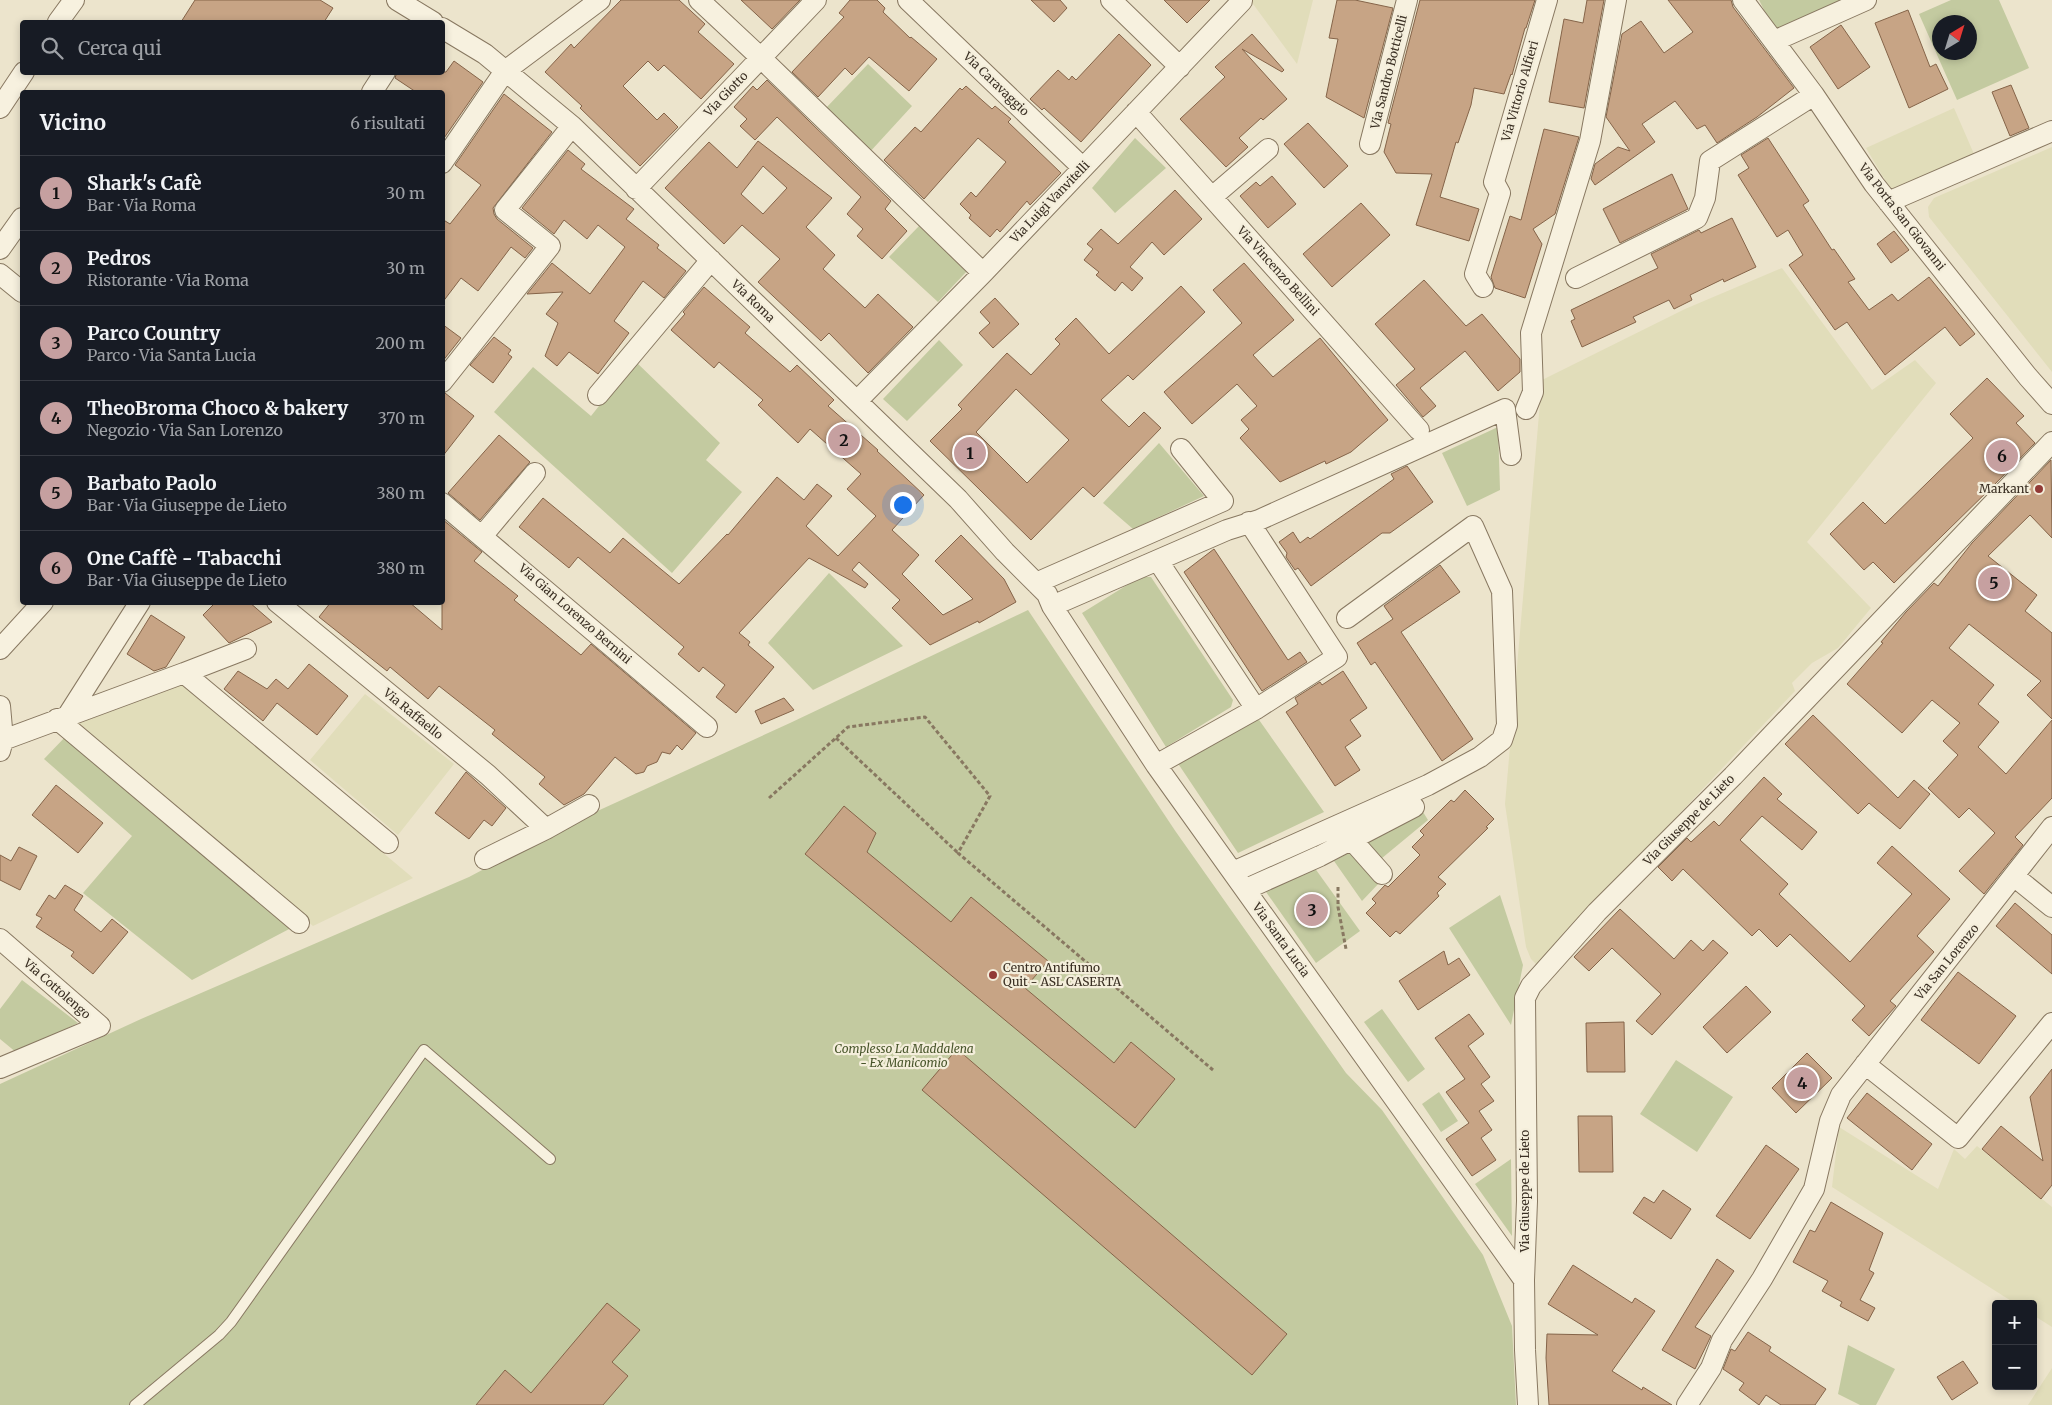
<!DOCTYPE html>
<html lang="it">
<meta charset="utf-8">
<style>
:root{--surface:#171b24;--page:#20242c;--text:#f1f3f6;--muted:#9ea1a6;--line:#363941;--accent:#c6a0a0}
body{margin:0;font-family:Merriweather,serif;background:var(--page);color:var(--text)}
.controls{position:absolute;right:15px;bottom:15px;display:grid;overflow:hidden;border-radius:5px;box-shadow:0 2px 8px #0003}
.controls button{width:45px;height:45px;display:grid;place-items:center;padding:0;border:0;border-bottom:1px solid var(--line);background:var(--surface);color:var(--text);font:25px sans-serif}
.compass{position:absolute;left:1932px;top:15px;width:45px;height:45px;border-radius:50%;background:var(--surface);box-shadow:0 2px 8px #0003;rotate:38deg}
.you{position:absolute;left:902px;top:504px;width:18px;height:18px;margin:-12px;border:4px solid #fff;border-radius:50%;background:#1a73e8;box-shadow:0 0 0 8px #1a73e833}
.badge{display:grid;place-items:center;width:32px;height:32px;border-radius:50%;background:var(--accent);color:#111;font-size:16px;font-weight:700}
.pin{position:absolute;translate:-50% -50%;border:2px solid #fff;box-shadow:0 1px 5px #0006}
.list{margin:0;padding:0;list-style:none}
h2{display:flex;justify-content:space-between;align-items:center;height:65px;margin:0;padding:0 20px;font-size:21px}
h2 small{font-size:16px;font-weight:400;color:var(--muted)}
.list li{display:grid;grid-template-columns:32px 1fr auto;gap:15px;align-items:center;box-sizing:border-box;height:75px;padding:0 20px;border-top:1px solid var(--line)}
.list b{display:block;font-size:19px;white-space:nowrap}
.list p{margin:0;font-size:16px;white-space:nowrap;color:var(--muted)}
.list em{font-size:16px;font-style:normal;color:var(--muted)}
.icon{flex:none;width:28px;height:28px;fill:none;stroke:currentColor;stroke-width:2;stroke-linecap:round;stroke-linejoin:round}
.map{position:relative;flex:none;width:2052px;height:1405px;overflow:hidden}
.search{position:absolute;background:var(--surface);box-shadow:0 2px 8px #0003;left:20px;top:20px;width:425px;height:55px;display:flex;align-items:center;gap:12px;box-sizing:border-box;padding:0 18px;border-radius:5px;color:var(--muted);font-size:19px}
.panel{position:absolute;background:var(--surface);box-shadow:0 2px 8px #0003;left:20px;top:90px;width:425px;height:515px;border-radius:5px}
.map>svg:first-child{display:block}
.farmland{fill:#e1ddba}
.green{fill:#c3caa0;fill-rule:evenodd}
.building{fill:#c7a485;stroke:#856449;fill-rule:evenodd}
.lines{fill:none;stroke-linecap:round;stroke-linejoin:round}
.lane-casing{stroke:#887861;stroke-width:12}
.street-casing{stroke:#887861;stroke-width:22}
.path{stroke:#887861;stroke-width:3;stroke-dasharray:4 2.5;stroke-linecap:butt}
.lane{stroke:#f7f1df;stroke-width:10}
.street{stroke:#f7f1df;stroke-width:20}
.poi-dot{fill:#923a36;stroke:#f4eedb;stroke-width:2}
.labels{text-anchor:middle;stroke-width:4.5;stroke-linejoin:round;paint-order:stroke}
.street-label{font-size:12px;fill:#3a2f23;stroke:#f4eedb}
.poi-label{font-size:12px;fill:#3a2f23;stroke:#f4eedb;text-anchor:end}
.park-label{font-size:12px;font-style:italic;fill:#48552b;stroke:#f4eedb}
</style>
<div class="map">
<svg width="2052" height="1405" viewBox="0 0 2052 1405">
<rect width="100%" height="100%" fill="#ece4cc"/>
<path class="farmland" d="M1250,0H1313L1297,64L1256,8Z
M1954,108L1974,154L1892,192L1866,148Z
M2052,147V372L1929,217L1928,207L1934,198Z
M1782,268L1872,390L1915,360L1936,383L1807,542L1871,608L1838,648L1812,663L1792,683L1795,691L1537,965L1531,959L1526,947L1505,804L1542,380L1685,309Z
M180,682L413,878L313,926L71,721Z
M365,694L454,764L398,835L310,760Z
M1839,1127L1938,1189L1954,1149L1965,1159L1977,1146L2052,1207V1327L2033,1315V1304H2016L1832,1187Z
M2052,1368V1405H2028Z"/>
<path class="green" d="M1759,0H1844L1776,34Z
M1951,0H1999L2029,68L1957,100L1919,14ZM1940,22H1970V52H1940Z
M868,64L912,106L868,154L826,108Z
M1135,138L1166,168L1115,213L1092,188Z
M919,226L967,271L938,302L889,257Z
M939,340L963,365L907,421L883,399Z
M635,361L720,443L706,460L742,492L672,573L494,412L533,367L591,416Z
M1498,427L1500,490L1467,506L1442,453Z
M1159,443L1204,496L1133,529L1103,503Z
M829,573L903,646L813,690L768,643Z
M1140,577H1151L1233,700L1231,707L1166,747L1082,613Z
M1028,610L1176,832L1346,1073L1382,1110L1483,1255L1512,1326L1516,1405H0V1084L141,1019L469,877L569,824L790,723Z
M1257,717L1324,812L1238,853L1177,762Z
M68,734L293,927L192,980L83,893L132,836L44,759Z
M1423,812L1428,820L1370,868L1381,881L1362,901L1334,861Z
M1314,867L1360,931L1316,963L1264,889Z
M1500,895L1523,965L1511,1025L1449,928Z
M22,980L78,1023L17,1053L0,1039V1009Z
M1382,1009L1425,1069L1408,1082L1364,1022Z
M1676,1060L1733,1097L1697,1152L1640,1114Z
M1439,1092L1458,1121L1441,1132L1422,1104Z
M1511,1159L1512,1236L1475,1184Z
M1848,1345L1895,1369L1876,1405H1860L1838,1394Z"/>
<path class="building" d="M195,0H320L333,8L324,22H181Z
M621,0H679L705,24L698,32L734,64L701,99L664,65L658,71L648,61L623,86L657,120L664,113L678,127L640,166L580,108L582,106L545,72L571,44L574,48Z
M741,0H800L772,29Z
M850,0H877L885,8L883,12L910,38L911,37L937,59L909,91L869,57L852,75L845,68L818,97L792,72L844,17L839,13Z
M1031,0H1060L1067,8L1054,22Z
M1164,0H1210L1187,23Z
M1337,0H1355L1393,8L1364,118L1326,97L1338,39L1329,38Z
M1420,0H1535L1526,28H1525L1512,75L1511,74L1504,94L1474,88L1471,105L1458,143L1456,142L1440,197L1479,209L1469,241L1416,225L1432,174L1396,173L1384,152L1391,124L1388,123Z
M1587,0H1604L1584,108L1549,102L1564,19L1583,23Z
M1668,0H1731L1733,7L1794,88L1757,117L1717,143L1705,125L1697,129L1675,101L1642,124L1655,142L1595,185L1591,179L1595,164L1618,147L1630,151L1606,117L1622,34L1641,21L1664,53L1693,32Z
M1908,10L1930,67L1936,64L1948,89L1909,108L1875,23Z
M1841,25L1870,67L1838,89L1810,47Z
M1119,34L1151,65L1081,142L1044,108L1042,110L1030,99L1058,70L1069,80L1072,76L1076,80Z
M1252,34L1284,70L1282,72L1242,49L1287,99L1263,120L1261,118L1239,138L1248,147L1226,167L1180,119L1225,77L1215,67Z
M454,61L483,82L442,141V92H416L395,78L397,72H446Z
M767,80L891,201L885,209L907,231L882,259L857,236L863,229L847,214L861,197L777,117L755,140L740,126L747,119L734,107L753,86L757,90Z
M2011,85L2029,128L2010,136L1992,92Z
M966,86L992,109L995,106L1011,119L1008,122L1061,173L1030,205L1027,201L1000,232L997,229L990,237L969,218L971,215L960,204L971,192L976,197L1006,162L978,138L924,199L884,160L915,127L921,132L960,88L962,90Z
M504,94L552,132L493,208L494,214L497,219L533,248L525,258L511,247L478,291L461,278L442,303V219L450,224L481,185L455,165Z
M1308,123L1348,166L1324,188L1284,144Z
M1544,129L1579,137L1555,214L1533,229L1542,244L1525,298L1495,288L1491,277L1510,216L1521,220Z
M1768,138L1809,201L1803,205L1832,250L1834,249L1855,279L1848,282L1869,310L1892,294L1898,301L1929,277L1975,334L1960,346L1945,327L1885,375L1847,322L1835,330L1789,265L1803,255L1788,230L1777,237L1738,175L1749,168L1741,155Z
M758,141L832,198L806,227L835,255L823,269L865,308L878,294L913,327L868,373L829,333L821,341L758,282L780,259L742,225L724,244L665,188L709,142L737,168ZM763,166L787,188L763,214L741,194Z
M568,150L585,164L581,169L634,209L626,219L659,245L657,248L686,271L664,298L643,281L614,321L629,333L598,374L569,352L557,366L545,356L558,323L546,314L563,292L527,294L552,263L590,294L625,247L598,225L587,239L564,220L554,234L522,208Z
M1672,174L1688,209L1620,243L1603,209Z
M1272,176L1296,204L1268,228L1240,196L1256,182L1260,186Z
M1175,190L1202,219L1164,255L1152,242L1130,267L1143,278L1132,291L1122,282L1115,291L1096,275L1099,272L1084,260L1093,249L1087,244L1101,229L1118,244Z
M1361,203L1390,235L1332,287L1303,254Z
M1732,218L1756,267L1724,282L1723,279L1690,295L1692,300L1674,309L1669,300L1633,317L1636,322L1582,347L1571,321L1575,319L1571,310L1658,268L1651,254L1699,230L1701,233Z
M1894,231L1909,250L1891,263L1877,244Z
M1244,263L1294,320L1253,355L1273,377L1320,338L1388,420L1351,452L1326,464L1325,461L1280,482L1240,438L1249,429L1241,420L1257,406L1237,384L1192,424L1164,392L1242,323L1213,290Z
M1424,280L1466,326L1482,314L1520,359V372L1498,391L1465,351L1420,388L1436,406L1423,417L1396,385L1415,369L1375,324Z
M1181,286L1205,312L1133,380L1128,375L1101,400L1129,427L1144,412L1161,428L1094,497L1083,487L1031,540L930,441L962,409L958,405L1007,353L1031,375L1060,344L1055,339L1076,318L1109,354ZM1016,389L1069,440L1027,483L976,432Z
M704,287L750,327L745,333L790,372L797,365L834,400L828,406L878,450L877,451L924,495L892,530L919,555L902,574L943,615L973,599L935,561L961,535L1004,579L1016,602L979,623L978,621L930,645L892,608L900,600L859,562L852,570L868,584L865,588L809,558L739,633L750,642L748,645L774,667L736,713L716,697L725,685L703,667L699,672L678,654L684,647L578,557L569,568L519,527L543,498L610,553L623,538L679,584L727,534L728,535L777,477L804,500L817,484L832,496L806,526L838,556L876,516L847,489L861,474L810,429L798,443L758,405L763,400L719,362L714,368L671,330L685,314L683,312Z
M995,298L1019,324L993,348L979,333L990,323L980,312Z
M442,324L461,338L442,362Z
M494,337L511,350L508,354L512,357L493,383L470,365Z
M1987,378L2024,416L2016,423L2035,443L1995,484L1894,583L1873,562L1864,570L1830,534L1863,502L1885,524L1973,438L1950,414Z
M445,393L474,416L442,457V394Z
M499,435L530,462L480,520L448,493Z
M2051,460L2052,538L2030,515L1988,556L2037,595L2025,611L2052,633V719L2027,695L2041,681L1969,624L1949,648L1994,685L1978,704L1999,722L1978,747L2006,774L2052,720V798L2015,837L2023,845L1984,894L1959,871L1995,833L1969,808L1959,818L1928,788L1958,755L1943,741L1960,723L1932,700L1902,733L1847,684L1883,643L1881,642L1906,612L1934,583L1938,586L1972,543Z
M1407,466L1433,502L1390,533H1382L1311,586L1298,568L1295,570L1286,557L1287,553L1279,542L1293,532L1300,543L1308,537L1310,539L1394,479L1391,474Z
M442,519L482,552L474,561L518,596L514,600L581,655L591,644L696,733L682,750L677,745L670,754L662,752L657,762L647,766L644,772L636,774L615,757L584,794L564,805L539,784L545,777L492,734L495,730L439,686L428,699L390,667L387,671L319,617L331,602H409L442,630Z
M1214,549L1288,660L1300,652L1307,662L1262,691L1184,572Z
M1440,565L1460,592L1401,632L1473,739L1442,761L1375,662L1371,665L1357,643L1393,619L1384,606Z
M216,602H249L272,622L229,643L203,615Z
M151,615L185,637L166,667L154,671L127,654Z
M309,664L348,696L317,735L277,703L263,721L224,689L238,671L267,689L276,679L288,689Z
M1343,671L1367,708L1350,720L1361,736L1345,747L1360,770L1335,786L1286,712L1298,704L1295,698L1320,682L1322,685Z
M784,698L794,710L761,724L755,711Z
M1813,715L1898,798L1914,780L1930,794L1900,829L1869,803L1858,814L1785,744Z
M466,772L506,808L492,826L484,820L469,839L435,813Z
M1764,777L1782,794L1777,799L1817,832L1802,850L1762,816L1740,840L1788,884L1779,894L1850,962L1912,894L1877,863L1892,846L1950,899L1917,936L1934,952L1890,1001L1896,1006L1869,1036L1852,1020L1865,1006L1790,934L1777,947L1759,929L1752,936L1683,869L1672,881L1658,867L1687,838L1691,842L1714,821L1719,826Z
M56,785L103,823L78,853L32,815Z
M1465,790L1494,819L1486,827L1488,828L1438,877L1446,884L1437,893L1439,896L1400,934L1396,931L1390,937L1366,913L1376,903L1372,899L1385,885L1388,887L1420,855L1412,847L1424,835L1420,831L1451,800L1454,802Z
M844,806L876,833L867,852L951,922L971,897L1048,961L1025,988L1114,1063L1131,1042L1175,1079L1135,1128L805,854Z
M19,847L37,856L20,890L0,880V855L11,861Z
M65,885L83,896L74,910L101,932L112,919L128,932L93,974L71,956L74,952L36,927L42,918L36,915L49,895L55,899Z
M2015,903L2052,935V974L1996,926Z
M1620,909L1674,959L1691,940L1703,951L1713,940L1728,953L1652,1035L1636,1021L1661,994L1612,948L1589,971L1574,957Z
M1444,951L1448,965L1459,958L1470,975L1418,1010L1399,981Z
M1958,972L2016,1016L1979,1064L1921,1020Z
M1746,986L1771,1012L1727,1053L1703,1027Z
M1469,1014L1484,1034L1468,1046L1490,1077L1481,1084L1494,1101L1479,1111L1492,1130L1481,1138L1496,1160L1472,1176L1446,1139L1469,1123L1446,1092L1465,1079L1435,1038Z
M1624,1022L1625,1072H1587L1586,1023Z
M957,1049L1287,1334L1252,1375L922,1090Z
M1807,1053L1832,1078L1796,1113L1772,1088Z
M2052,1069V1185L2041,1199L1982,1149L2001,1126L2043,1161L2030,1097Z
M1867,1093L1932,1144L1912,1170L1847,1118Z
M1578,1116H1612L1613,1172H1579Z
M1766,1145L1799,1169L1750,1239L1716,1216Z
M1663,1190L1691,1209L1671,1239L1633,1213L1644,1197L1654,1203Z
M1831,1202L1883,1233L1869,1270L1874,1273L1860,1300L1875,1308L1868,1321L1840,1306L1842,1302L1822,1291L1828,1281L1793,1262L1810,1230L1815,1232Z
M1717,1259L1734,1271L1695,1327L1711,1336L1695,1369L1662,1350Z
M1573,1265L1632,1303L1635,1298L1655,1311L1612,1371L1642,1390L1643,1387L1672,1405H1549L1546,1358L1547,1334L1598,1335L1548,1304Z
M607,1303L640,1330L612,1362L628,1376L603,1405H476L505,1370L531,1393Z
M1748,1332L1771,1347L1769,1351L1826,1389L1815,1405H1781L1766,1395L1759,1405L1739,1390L1744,1383L1723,1369L1731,1349L1735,1351Z
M1963,1361L1978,1383L1952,1400L1937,1377Z"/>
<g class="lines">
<defs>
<path id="lane" d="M135,1405L219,1335L231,1322L424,1050L550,1159"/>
<path id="street" d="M397,0L433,22
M699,0L761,58L983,273
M908,0L1083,168
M1111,0L1180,67
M1743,0L1814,95L1874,184L2028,377L2052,404
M58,22L74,0
M442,28L485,54L572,126L958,499L1005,552L1047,594L1052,606L1156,765L1524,1280
M1774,41L1866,0
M372,92L385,72
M0,108L24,72
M1136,112L1419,430
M1370,144L1407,0
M442,163L505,71L600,0
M636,189L816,0
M1212,197L1268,149
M1888,202L2052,131
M0,249L22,218
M0,274L22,292
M1576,278L1697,218L1705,198L1710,161L1814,95
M1483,287L1475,274L1500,193L1494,182L1547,0
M442,382L550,246L505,210L572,126
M598,395L711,260
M857,401L983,273L1242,1
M1526,409L1533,392L1531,333L1590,141L1616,0
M442,503L707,727
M483,535L535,473
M1158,561L1256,709
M1036,583L1223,501L1181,449
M277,602L488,775L546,829
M1052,606L1227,530L1259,520L1505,409L1511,455
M0,649L43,602
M184,673L246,649
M0,706L3,740L0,751
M68,715L140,602
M57,719L299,923
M3,740L184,673L388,843
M1156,765L1256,709L1337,657L1249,522
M1351,839L1382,874
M485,859L546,829L589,805
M1233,872L1428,785L1480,757L1502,740L1507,725L1502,591L1473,526L1347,618
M2015,877L2052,907
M1253,886L1320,856L1414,807
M0,939L100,1026L0,1068
M1865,1064L1958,1138L2052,1023
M1528,1405L1525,1350L1524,1280L1527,1201L1525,998L1531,986L1597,912L1733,776L2052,442
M1687,1405L1711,1368L1722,1340L1762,1279L1814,1189L1830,1121L1841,1095L2052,827"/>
</defs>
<use href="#lane" class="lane-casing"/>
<use href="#street" class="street-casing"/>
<path class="path" d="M836,738L958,853
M769,798L848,727L925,717L990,796L958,853L1213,1070
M1338,887V907L1346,949"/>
<use href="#lane" class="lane"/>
<use href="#street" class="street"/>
</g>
<g class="poi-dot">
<circle cx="2039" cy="489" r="5"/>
<circle cx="993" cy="975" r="5"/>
</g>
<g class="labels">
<g class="street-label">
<text transform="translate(1389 72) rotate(-76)" y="4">Via Sandro Botticelli</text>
<text transform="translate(996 84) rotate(44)" y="4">Via Caravaggio</text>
<text transform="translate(1520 91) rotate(-74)" y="4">Via Vittorio Alfieri</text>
<text transform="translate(726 94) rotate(-46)" y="4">Via Giotto</text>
<text transform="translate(1050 202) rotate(-46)" y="4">Via Luigi Vanvitelli</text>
<text transform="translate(1902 217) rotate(52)" y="4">Via Porta San Giovanni</text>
<text transform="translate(1278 271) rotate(48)" y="4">Via Vincenzo Bellini</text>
<text transform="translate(753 301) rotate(44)" y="4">Via Roma</text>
<text transform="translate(575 614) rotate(41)" y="4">Via Gian Lorenzo Bernini</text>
<text transform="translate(413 714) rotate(39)" y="4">Via Raffaello</text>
<text transform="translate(1689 820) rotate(-45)" y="4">Via Giuseppe de Lieto</text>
<text transform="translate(1281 940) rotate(54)" y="4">Via Santa Lucia</text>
<text transform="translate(1947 962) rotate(-51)" y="4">Via San Lorenzo</text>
<text transform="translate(57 989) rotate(41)" y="4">Via Cottolengo</text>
<text transform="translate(1525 1191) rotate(-90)" y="4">Via Giuseppe de Lieto</text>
</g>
<g class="poi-label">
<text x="2029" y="493">Markant</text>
<text x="1003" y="972" text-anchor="start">Centro Antifumo<tspan x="1003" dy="14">Quit - ASL CASERTA</tspan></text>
</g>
<g class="park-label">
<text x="904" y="1053">Complesso La Maddalena<tspan x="904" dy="14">- Ex Manicomio</tspan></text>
</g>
</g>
</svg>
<div class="controls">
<button>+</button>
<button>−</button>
</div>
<svg class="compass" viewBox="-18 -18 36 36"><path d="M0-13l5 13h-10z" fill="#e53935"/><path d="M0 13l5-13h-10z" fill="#9ea1a6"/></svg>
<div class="you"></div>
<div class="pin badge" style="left:970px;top:453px">1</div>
<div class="pin badge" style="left:844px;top:440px">2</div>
<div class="pin badge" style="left:1312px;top:910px">3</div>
<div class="pin badge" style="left:1802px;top:1083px">4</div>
<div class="pin badge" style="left:1994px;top:583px">5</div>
<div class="pin badge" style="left:2002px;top:456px">6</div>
<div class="search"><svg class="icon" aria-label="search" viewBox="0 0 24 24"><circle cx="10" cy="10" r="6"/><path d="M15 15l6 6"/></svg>Cerca qui</div>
<section class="panel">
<h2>Vicino<small>6 risultati</small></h2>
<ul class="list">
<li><span class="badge">1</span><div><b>Shark's Cafè</b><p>Bar · Via Roma</p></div><em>30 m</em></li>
<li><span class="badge">2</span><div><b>Pedros</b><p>Ristorante · Via Roma</p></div><em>30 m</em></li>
<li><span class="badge">3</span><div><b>Parco Country</b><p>Parco · Via Santa Lucia</p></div><em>200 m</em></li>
<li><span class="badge">4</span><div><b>TheoBroma Choco &amp; bakery</b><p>Negozio · Via San Lorenzo</p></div><em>370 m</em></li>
<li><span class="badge">5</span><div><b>Barbato Paolo</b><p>Bar · Via Giuseppe de Lieto</p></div><em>380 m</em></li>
<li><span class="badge">6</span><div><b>One Caffè - Tabacchi</b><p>Bar · Via Giuseppe de Lieto</p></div><em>380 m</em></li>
</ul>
</section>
</div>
